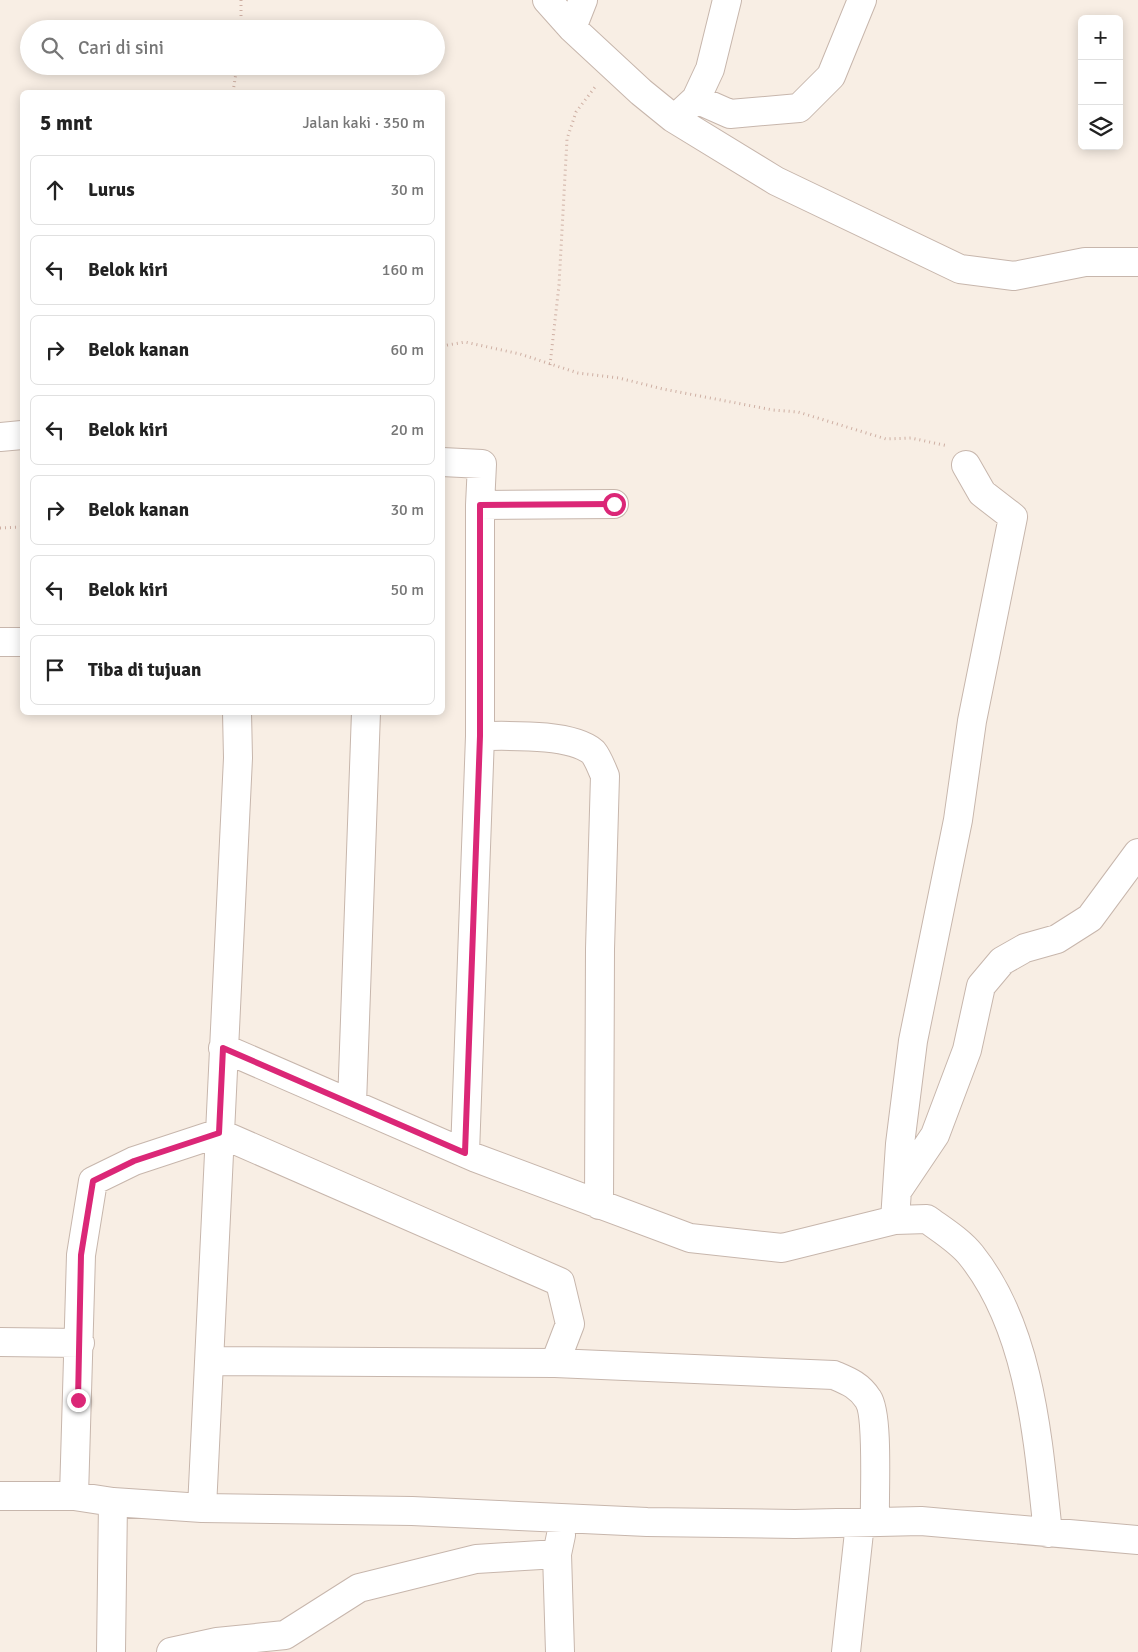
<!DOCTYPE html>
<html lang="id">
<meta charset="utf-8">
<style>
:root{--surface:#fff;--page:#f6f6f6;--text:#222;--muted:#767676;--line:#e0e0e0}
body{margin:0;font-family:Signika,sans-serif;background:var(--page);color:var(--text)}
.controls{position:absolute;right:15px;top:15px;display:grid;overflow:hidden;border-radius:8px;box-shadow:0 2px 12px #0003}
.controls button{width:45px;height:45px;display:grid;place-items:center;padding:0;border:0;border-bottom:1px solid var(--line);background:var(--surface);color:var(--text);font:25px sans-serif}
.stop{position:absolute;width:15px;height:15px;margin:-11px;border:4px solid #db2777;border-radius:50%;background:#fff}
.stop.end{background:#db2777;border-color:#fff;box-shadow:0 1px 5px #0008}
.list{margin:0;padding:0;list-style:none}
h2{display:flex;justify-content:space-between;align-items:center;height:65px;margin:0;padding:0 20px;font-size:21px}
h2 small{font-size:16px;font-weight:400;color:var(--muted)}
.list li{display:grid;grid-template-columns:32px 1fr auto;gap:15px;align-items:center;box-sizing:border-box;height:70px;margin:0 10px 10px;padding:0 10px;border:1px solid var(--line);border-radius:8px}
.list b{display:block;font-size:19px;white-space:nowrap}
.list em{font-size:16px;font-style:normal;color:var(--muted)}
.icon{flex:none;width:28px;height:28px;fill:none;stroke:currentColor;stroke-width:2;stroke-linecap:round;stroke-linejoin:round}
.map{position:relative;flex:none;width:1138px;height:1652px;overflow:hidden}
.search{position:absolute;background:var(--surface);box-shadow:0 2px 12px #0003;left:20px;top:20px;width:425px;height:55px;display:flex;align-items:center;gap:12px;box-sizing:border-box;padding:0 18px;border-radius:28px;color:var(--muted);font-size:19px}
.panel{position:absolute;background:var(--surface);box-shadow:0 2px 12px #0003;left:20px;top:90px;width:425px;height:625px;border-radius:8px}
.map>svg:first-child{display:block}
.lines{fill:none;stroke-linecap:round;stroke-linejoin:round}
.minor-casing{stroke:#c7b6ac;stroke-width:30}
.path{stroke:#ceafa3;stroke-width:3;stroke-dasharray:1 4;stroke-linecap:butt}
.minor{stroke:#fff;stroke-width:28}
.route{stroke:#db2777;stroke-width:6}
</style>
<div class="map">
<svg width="1138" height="1652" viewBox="0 0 1138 1652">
<rect width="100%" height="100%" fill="#f8eee4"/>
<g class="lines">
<defs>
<path id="minor" d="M547,0L572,28L641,92L673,118L776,181L960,269L1014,276L1085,262H1138
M572,28L583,0
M696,99L730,114L799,108L831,76L862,0
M682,112L696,99L710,69L727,0
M0,437L22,435
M442,462L482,464L480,505V736L465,1153
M480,505L614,504
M0,642H22
M480,736C508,736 571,733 593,752C598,758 602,769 605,776L600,949L599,1205
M223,1048L476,1158L690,1238L782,1248L895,1220L927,1219C942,1230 960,1241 971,1255C1031,1330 1038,1441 1048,1533
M352,1104L366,712
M898,1190L935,1135L967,1050L981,986L1002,961L1025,948L1057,939L1090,918L1138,853
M895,1220L900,1144L913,1041L958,820L972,721L1013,517L982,493L966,465
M0,1342L80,1343
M209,1361L555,1363L834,1375C848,1381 859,1385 868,1399C879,1415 874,1499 875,1522
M0,1496H74L113,1502L202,1508L412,1511L647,1522L795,1524L921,1521L1138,1540
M74,1496L81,1255L93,1181L134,1161L219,1133L560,1282L570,1324L555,1363
M202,1508L238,758L237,712
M111,1652L113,1502
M171,1652L217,1642L285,1635L359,1588L476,1559L557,1554
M560,1652L557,1554L561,1535
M846,1652L860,1523"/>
</defs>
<use href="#minor" class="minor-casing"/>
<path class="path" d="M241,0V29
M233,92L237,66
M442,346L465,342L520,354L578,373L619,378L663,389L773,410L798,412L886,439L911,438L948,446
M550,365L559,285L567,139L576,112L595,87
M0,528L22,527"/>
<use href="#minor" class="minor"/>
</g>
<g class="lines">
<path class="route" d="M78,1400L81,1255L93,1181L134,1161L219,1133L223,1048L465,1153L480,736V505L614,504"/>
</g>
</svg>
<div class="controls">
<button>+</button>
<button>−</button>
<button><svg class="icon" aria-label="layers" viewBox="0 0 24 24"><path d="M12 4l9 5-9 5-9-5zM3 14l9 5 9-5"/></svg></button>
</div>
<div class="stop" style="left:614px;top:504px"></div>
<div class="stop end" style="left:78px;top:1400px"></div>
<div class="search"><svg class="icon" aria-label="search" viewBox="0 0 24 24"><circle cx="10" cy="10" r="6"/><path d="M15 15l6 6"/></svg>Cari di sini</div>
<section class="panel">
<h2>5 mnt<small>Jalan kaki · 350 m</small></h2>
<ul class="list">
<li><svg class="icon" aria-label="ahead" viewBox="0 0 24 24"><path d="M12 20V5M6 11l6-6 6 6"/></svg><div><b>Lurus</b></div><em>30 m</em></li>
<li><svg class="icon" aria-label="left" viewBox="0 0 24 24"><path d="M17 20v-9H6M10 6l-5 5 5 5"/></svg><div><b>Belok kiri</b></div><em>160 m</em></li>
<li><svg class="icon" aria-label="right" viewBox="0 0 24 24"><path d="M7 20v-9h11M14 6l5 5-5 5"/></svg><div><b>Belok kanan</b></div><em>60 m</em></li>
<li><svg class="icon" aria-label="left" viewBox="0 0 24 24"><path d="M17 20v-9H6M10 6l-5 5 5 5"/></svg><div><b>Belok kiri</b></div><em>20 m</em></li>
<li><svg class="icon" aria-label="right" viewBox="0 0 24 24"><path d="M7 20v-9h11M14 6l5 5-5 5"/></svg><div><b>Belok kanan</b></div><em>30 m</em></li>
<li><svg class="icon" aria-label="left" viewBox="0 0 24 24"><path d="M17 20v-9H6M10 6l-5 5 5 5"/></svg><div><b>Belok kiri</b></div><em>50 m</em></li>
<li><svg class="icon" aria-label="arrive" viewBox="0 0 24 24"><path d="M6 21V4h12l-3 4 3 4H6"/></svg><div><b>Tiba di tujuan</b></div></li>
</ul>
</section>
</div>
